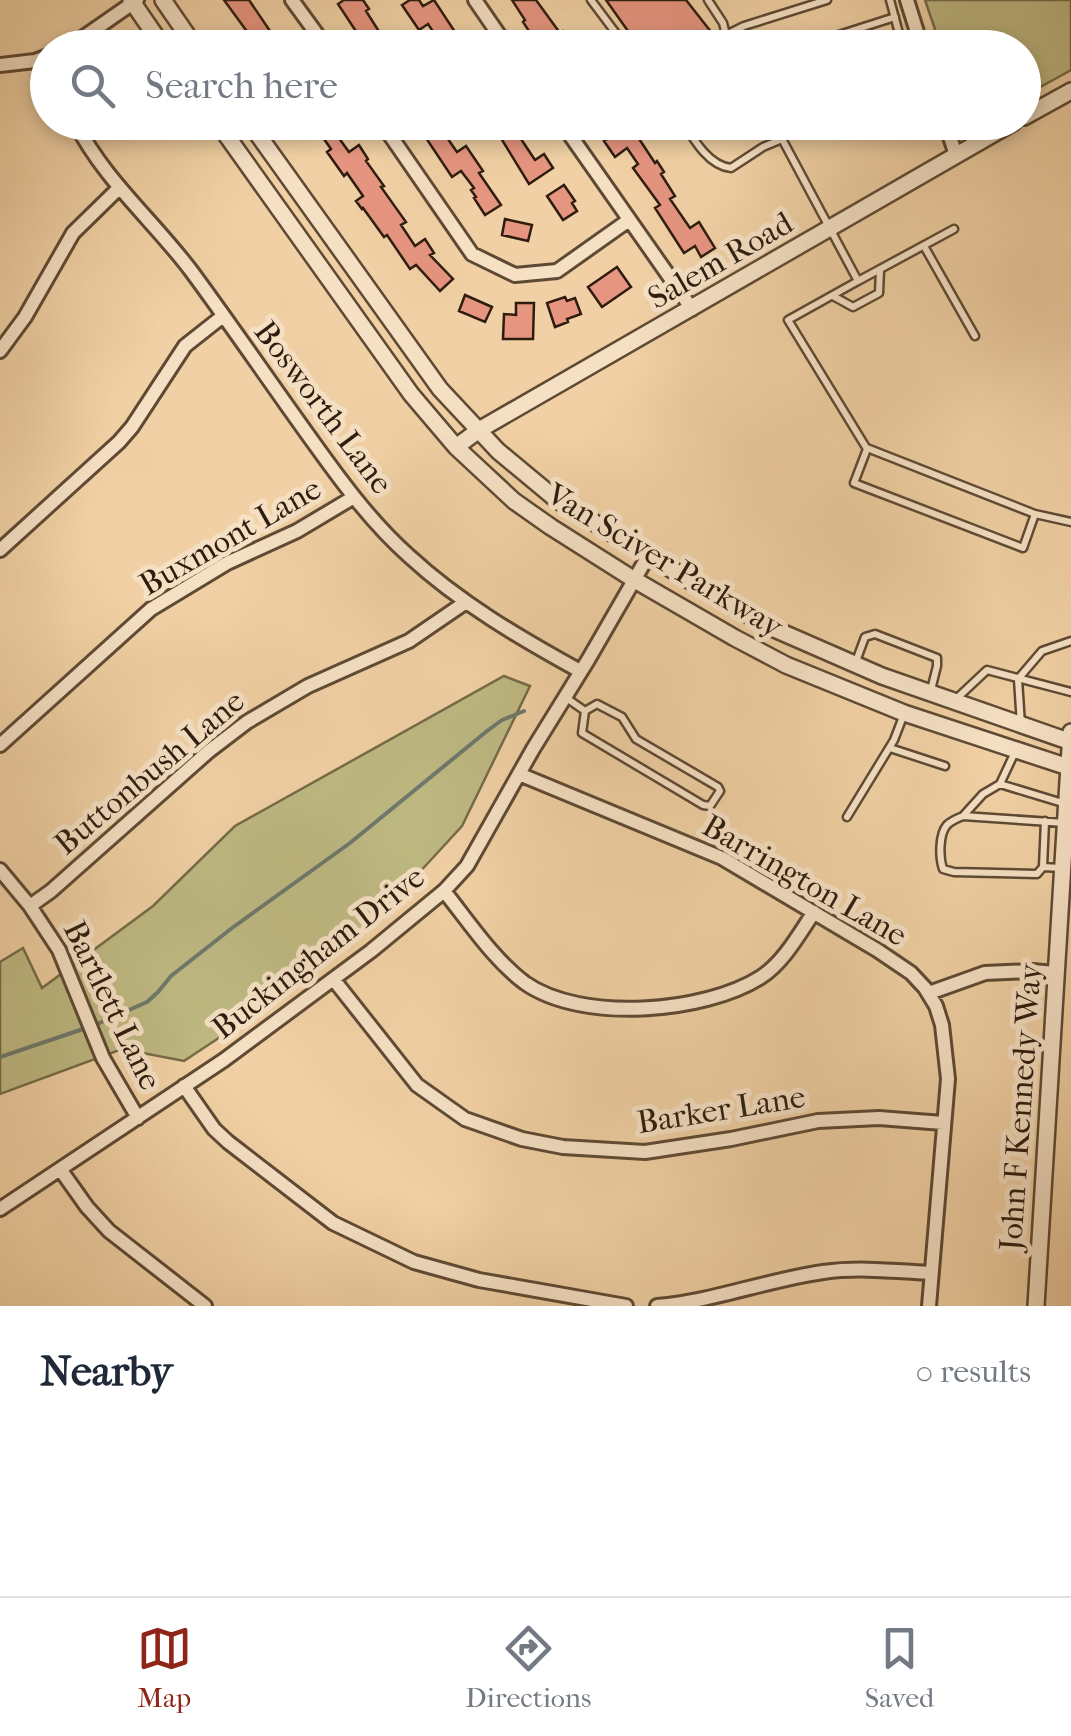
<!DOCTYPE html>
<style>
:root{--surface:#fff;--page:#f2f2f3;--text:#1f2937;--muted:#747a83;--line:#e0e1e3;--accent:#8f2418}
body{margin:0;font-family:"IM FELL French Canon",serif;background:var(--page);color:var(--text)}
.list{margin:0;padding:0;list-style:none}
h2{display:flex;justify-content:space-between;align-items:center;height:130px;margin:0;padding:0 40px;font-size:42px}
h2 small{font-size:32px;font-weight:400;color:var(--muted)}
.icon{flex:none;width:55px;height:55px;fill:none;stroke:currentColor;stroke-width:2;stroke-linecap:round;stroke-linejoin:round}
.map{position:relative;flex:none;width:1071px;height:1306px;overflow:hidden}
.search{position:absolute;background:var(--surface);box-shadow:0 5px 15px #0003;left:30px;right:30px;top:30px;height:110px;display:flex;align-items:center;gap:25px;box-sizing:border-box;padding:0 35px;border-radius:55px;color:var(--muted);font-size:38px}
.sheet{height:290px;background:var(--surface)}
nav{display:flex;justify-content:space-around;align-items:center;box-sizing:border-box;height:140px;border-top:2px solid var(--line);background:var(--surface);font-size:28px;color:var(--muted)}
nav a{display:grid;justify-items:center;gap:5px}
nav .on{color:var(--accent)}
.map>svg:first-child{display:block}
.green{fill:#beb982;stroke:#766b48;stroke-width:2.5}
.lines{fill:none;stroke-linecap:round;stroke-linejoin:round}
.stream{stroke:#6f796d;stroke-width:4}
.building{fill:#e69580;stroke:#2e1d0f;stroke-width:2.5}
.service-casing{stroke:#5e4a34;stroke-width:11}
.minor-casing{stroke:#5e4a34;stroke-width:18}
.tertiary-casing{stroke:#5e4a34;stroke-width:20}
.service{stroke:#f5e0c4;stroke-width:6}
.minor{stroke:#f5e0c4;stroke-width:12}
.tertiary{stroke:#f5e0c4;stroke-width:15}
.labels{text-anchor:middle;stroke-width:10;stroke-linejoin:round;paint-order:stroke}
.street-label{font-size:32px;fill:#2e1d0f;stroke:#f5e0c4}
</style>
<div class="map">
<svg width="1071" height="1306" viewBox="0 0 1071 1306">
<rect width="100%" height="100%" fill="#f0d0a4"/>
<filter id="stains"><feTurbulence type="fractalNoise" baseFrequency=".002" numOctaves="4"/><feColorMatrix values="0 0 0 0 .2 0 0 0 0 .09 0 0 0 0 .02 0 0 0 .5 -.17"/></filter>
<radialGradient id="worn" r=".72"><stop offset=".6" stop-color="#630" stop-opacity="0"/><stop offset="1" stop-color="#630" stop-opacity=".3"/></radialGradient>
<path class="green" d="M925,0H1071V70L1024,96V48L941,47Z
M504,676L530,686L462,826L417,875L311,977L184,1061L122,1049L0,1094V962L23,948L42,988L153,906L235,826Z"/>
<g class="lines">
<path class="stream" d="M95,1025L147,1002L158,992L171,976L232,928L350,843L487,731L502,720L524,711
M0,1057L86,1028"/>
</g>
<path class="building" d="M224,0H249L270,31L267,33L272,40L259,48Z
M344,0H363L369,9L366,11L380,33L376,35L384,48H367L338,4Z
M410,0H419L423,6L434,0L459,38L454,42L458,48H444L428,24L419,30L402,5Z
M512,0H536L560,33L563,31L574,48H540L523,22L525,20Z
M606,0H686L712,33L694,48H640Z
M312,122H333L339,132L336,134L349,152L359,145L368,159L366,161L384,186L381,187L406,222L401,225L415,246L425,239L434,253L430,255L453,279L440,291L416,265L410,269L387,235L384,237L363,208L362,209L356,201L363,196L347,173L344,176L327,152L331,149Z
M436,122L457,152L466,146L483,171L479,173L501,205L485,215L474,198L476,197L471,190L474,188L461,171L452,177L426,138L431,135L426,128Z
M497,122H519L527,135L521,139L535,160L544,154L553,168L529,184L499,135L503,132Z
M595,122H628L655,163L657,161L664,172L661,174L675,196L670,199L690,228L699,222L715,248L701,257L695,246L684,253L655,208L660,205L633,168L638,164L627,148L615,157L604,141L607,139Z
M564,185L575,201L572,203L577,211L563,220L547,196Z
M505,219L532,225L528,241L502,235Z
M617,267L631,287L602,307L588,287Z
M465,295L492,307L485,322L459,311Z
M565,297L567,301L575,298L581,314L567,319L568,322L555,327L547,303Z
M516,303H534L533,339H503L504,314L516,315Z"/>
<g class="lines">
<defs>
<path id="service" d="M591,0L627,48
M708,0L723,23L726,35L744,26L827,0
M890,0L903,48
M708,48L726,35L732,48
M798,48L895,17
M683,122C694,140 709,166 731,168L763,147L782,139
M773,122L858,281L788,320L867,449L854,483L1023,548L1035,514L1071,522
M780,137L808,122
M924,246L975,336
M858,281L954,229
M833,296L853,307L879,293L880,270
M867,448L1035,514
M855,664L865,637L875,634L937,658V666L931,690
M565,697L585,711L582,733L703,805L710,806L720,791L718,787L636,739L622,717L597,704L585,711
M954,701L987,670L1071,692
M1021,725L1018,679L1042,651L1071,641
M890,748L945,766
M1015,752L1000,784L983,794L963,816L1065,823
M1000,784L1066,804
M963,816C958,818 951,821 947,825C939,834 939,857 943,869L954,872L1037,874L1043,867
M847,817L894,740L904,714
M1045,821L1043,867L1061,868"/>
<path id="minor" d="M292,0L327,48
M475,0L508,48
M907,0L922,48
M68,48L137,0
M0,65L35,61L48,56
M75,122C104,180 154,221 192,272C234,329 274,388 316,446C344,485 373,524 409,556C460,603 520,638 580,671
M381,122L472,254L515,275L557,271L629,220
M561,122L692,309
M945,122L956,155
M0,351L25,317L73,233L119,188
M0,550L119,442L132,427L185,346L223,316
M0,745L151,609L227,563L297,531L354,497
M519,774L722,858L877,950L911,973L925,988L936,1006L942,1025L948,1079L929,1306
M0,870L30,906L59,950L103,1058L138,1118
M444,891C469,922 493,959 525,983C582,1023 704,1013 761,977C784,962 799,934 814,912
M30,906L51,891L209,751L247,722L308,686L409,641L466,602
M334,980L417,1085L465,1119L522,1139L563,1147L645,1152L731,1139L818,1121L879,1118L943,1123
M929,993L985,973L1032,971L1056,973
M184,1086L214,1129L228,1142L333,1223L414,1262L479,1280L626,1306
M60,1169L87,1207L109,1231L205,1306
M0,1209L224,1060L371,951L444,891L467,866L533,749L588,660L648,556
M657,1306C714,1301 767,1280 823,1272C859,1267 895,1271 931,1273"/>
<path id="tertiary" d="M131,0L164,48
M163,0L196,48
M1024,117L1071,91
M217,122L411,394L456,447L514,501L551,527L633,579L735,638L786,665L904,713L1071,768
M249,122L440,389L498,451L557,500L717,597L772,628L882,676L1071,742
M456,447L479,430L1014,122
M1036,1306L1071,732"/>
</defs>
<use href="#service" class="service-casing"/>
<use href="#minor" class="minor-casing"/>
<use href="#tertiary" class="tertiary-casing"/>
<use href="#service" class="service"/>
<use href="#minor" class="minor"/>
<use href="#tertiary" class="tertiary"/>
</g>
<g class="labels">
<g class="street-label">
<text transform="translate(720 260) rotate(-30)" y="11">Salem Road</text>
<text transform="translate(324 407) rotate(53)" y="11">Bosworth Lane</text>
<text transform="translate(230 536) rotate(-30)" y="11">Buxmont Lane</text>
<text transform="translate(665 560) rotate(31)" y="11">Van Sciver Parkway</text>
<text transform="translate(149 772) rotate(-40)" y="11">Buttonbush Lane</text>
<text transform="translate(805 880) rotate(30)" y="11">Barrington Lane</text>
<text transform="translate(318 952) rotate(-38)" y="11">Buckingham Drive</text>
<text transform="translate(113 1005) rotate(64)" y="11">Bartlett Lane</text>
<text transform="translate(1020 1107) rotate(-86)" y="11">John F Kennedy Way</text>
<text transform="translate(721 1109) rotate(-9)" y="11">Barker Lane</text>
</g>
</g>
<rect width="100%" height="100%" filter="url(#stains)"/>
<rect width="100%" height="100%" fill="url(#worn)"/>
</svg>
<div class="search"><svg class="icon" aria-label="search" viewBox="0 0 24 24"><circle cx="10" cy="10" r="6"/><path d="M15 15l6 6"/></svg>Search here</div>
</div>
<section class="sheet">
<h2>Nearby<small>0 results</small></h2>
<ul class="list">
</ul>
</section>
<nav>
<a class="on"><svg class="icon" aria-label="map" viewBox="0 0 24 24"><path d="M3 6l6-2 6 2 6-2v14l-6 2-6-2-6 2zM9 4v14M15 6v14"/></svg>Map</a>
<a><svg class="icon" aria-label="directions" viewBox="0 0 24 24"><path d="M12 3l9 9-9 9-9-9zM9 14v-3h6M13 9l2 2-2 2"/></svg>Directions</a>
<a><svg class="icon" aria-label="saved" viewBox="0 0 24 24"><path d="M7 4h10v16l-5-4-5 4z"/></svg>Saved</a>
</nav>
